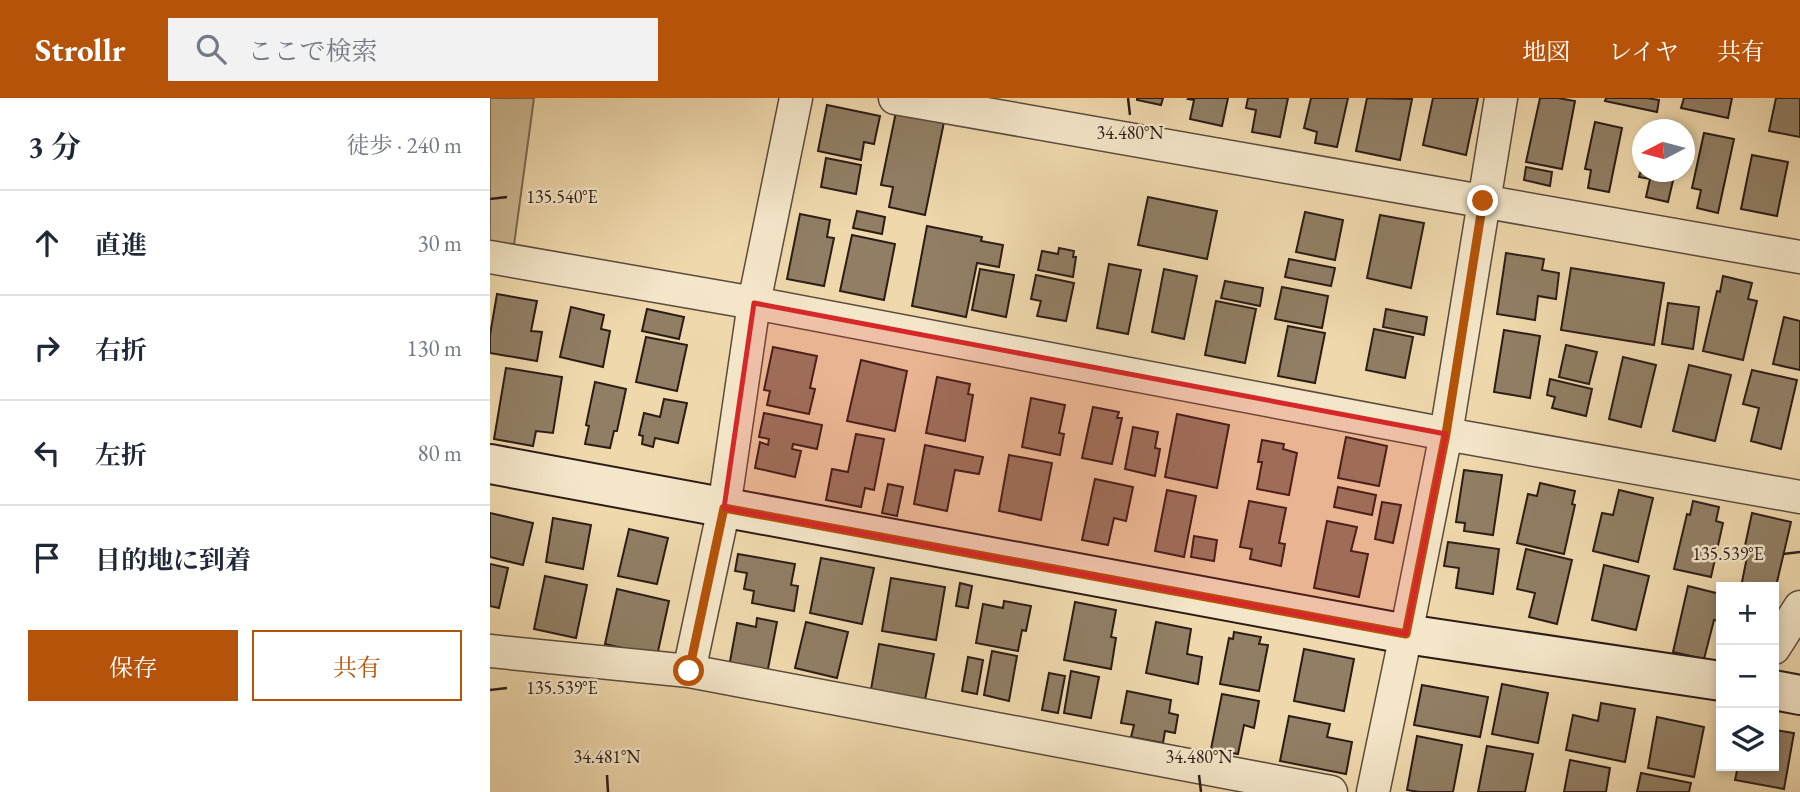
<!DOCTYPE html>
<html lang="ja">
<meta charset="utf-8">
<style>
:root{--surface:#fff;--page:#f2f2f3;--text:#1f2937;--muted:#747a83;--line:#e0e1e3;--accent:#b45309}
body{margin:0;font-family:"EB Garamond","Noto Serif JP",serif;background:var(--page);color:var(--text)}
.controls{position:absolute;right:21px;bottom:21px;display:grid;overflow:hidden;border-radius:0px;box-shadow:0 4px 10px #0003}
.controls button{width:63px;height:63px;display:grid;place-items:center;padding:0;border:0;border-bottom:2px solid var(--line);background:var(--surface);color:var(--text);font:35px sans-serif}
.compass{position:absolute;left:1142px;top:21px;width:63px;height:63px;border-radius:50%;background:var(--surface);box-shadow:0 4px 10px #0003;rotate:264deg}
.stop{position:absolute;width:21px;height:21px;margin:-16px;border:5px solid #b45309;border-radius:50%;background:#fff}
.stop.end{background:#b45309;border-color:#fff;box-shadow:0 2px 7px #0008}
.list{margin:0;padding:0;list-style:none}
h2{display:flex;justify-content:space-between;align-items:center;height:91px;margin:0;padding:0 28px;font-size:30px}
h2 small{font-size:23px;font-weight:400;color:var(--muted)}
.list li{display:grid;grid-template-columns:46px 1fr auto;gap:21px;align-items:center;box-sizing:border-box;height:105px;padding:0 28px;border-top:2px solid var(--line)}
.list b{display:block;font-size:26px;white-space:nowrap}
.list em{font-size:23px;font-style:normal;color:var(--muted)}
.actions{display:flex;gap:14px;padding:21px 28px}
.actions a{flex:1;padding:16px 0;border:2px solid var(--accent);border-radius:0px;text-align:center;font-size:24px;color:var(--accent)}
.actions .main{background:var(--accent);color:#fff}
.icon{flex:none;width:38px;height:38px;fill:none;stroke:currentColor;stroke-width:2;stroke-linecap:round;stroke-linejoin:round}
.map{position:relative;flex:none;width:1310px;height:694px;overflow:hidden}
header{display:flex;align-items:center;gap:42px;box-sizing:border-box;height:98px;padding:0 35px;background:var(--accent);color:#fff}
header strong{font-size:33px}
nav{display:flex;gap:38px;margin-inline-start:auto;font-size:24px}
.search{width:490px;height:63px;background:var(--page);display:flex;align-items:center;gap:18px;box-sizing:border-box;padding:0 24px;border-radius:0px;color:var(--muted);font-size:26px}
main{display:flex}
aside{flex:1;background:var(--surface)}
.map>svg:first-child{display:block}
.green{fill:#cdb892;stroke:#7c6a54;stroke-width:2}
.building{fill:#917e64;stroke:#2c1c16;stroke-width:2}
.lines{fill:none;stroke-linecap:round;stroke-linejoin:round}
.street-casing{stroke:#5c4b3c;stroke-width:35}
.secondary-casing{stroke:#2c1c16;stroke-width:42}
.street{stroke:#f4e6c9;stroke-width:32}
.secondary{stroke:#f4e6c9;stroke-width:38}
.route{stroke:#b45309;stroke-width:9}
.marked{fill:#d62828;fill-opacity:0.2;stroke:#d62828;stroke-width:5;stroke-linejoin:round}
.ticks{fill:none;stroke:#2c1c16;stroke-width:2.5}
.ticks-label{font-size:18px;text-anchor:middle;fill:#2c1c16;stroke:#f4e6c9;stroke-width:5;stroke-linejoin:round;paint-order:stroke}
</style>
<header>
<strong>Strollr</strong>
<div class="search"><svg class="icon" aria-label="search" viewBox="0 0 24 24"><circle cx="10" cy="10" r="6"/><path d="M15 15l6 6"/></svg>ここで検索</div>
<nav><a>地図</a><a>レイヤ</a><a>共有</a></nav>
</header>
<main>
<aside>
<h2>3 分<small>徒歩 · 240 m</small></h2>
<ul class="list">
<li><svg class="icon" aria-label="ahead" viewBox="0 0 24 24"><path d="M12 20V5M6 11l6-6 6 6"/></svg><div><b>直進</b></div><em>30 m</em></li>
<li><svg class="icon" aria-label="right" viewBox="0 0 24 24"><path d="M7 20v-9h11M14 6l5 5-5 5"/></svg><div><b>右折</b></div><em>130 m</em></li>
<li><svg class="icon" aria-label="left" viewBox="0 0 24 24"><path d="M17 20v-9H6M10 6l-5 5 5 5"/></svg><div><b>左折</b></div><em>80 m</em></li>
<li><svg class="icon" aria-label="arrive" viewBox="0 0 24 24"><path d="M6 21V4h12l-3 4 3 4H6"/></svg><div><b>目的地に到着</b></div></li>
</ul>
<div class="actions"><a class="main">保存</a><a>共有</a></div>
</aside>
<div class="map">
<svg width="1310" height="694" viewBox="0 0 1310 694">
<rect width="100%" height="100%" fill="#eed8ac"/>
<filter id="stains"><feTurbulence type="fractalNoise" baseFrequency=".00286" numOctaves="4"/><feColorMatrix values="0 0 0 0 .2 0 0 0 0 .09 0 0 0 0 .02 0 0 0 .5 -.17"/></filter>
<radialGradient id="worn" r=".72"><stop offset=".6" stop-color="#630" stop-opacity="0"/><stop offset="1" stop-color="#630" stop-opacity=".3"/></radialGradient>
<path class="green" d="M0,0H44L24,147L0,143Z"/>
<path class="building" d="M647,0H673L671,7L647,2Z
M699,0H738L732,28L700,21L704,2L698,1Z
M758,0H798L790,39L762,34L766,12L756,10Z
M821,0H858L847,49L825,45L827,34L814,30Z
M877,0L922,1L910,62L866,53Z
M943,0H988L976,57L933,47Z
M1050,0H1068L1085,3L1072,71L1036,64Z
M1116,0H1157L1169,2L1167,14L1115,3Z
M1194,0H1242L1238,20L1191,10Z
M1286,0H1310V39L1279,33Z
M337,7L390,18L384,46L374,44L371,62L328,53Z
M406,14L454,24L435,117L399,109L403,89L391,87Z
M1105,24L1132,30L1119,94L1098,90L1101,72L1095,71Z
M1214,35L1244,41L1228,115L1207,110L1211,92L1202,90Z
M1262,57L1298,64L1287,118L1251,111Z
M336,60L371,67L366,96L331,89Z
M1153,65V74H1185L1178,104L1156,99L1160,81L1149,79Z
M1036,69L1062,74L1060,88L1034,82Z
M658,99L727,113L717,161L648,147Z
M367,113L395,119L392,136L363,130Z
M815,114L853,122L845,162L806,154Z
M310,116L340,122L337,139L344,140L334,188L297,181Z
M890,117L934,125L921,190L877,180Z
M437,128L492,139L491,143L513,147L509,169L487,165L476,219L422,208Z
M362,137L405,146L394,202L350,193Z
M569,150L584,153L583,159H586L583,179L548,172L552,153L568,156Z
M1016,155L1054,161L1052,172L1069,175L1066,201L1048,198L1045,222L1007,216Z
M799,161L845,170L841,188L795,179Z
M619,166L651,172L638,236L607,230Z
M1081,170L1174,185L1164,247L1071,232Z
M490,171L524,177L516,219L482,212Z
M674,171L707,178L694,241L662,234Z
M546,177L584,185L576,223L547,218L551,203L541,201Z
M1233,178L1262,185L1258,201L1267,203L1253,262L1213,253L1227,193L1230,194Z
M735,183L773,190L770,208L731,200Z
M792,189L838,198L832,230L785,221Z
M7,196L47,203L41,233L52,234L47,263L0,255V237Z
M726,203L766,211L755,265L715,257Z
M1178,205L1209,209L1203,251L1172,246Z
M81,209L114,217L111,231L120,233L113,269L70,259Z
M157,211L194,219L189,241L152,233Z
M896,211L937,219L934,237L893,229Z
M1294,219L1310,223V272L1283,266Z
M798,228L835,235L825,285L788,278Z
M884,231L923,239L915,280L876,272Z
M1014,232L1050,238L1040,300L1004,294Z
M156,239L197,247L187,293L146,284Z
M1076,247L1107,254L1099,286L1069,279Z
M283,249L327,258L320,290L325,291L319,316L277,307L280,293L274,292Z
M1133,259L1166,267L1151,329L1119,321Z
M371,262L417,273L405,333L357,323Z
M1199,267L1241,277L1225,343L1183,333Z
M16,270L72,279L63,335L46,333L43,348L4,341Z
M1262,272L1307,282L1291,351L1261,343L1269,310L1253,306Z
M447,279L480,286L478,296L483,297L475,343L436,335Z
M1060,281L1102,291L1096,318L1062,310L1065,299L1057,297Z
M105,284L136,291L127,333H124L120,350L95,346L99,328L96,327Z
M541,300L575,307L569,335L574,336L570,357L532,349Z
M174,301L197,305L188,345L165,340L163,349L152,346L153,338L149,337L154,315L170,319Z
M603,309L629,314L627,320H632L622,366L592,360Z
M274,315L332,327L327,351L303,346L302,351L311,353L305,379L265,370L270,344L278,347L279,341L269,339Z
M687,316L739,327L727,390L675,379Z
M643,329L668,334L665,350L670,351L665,378L635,371Z
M366,336L394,341L384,392L375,390L371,409L336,402L342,371L358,374Z
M856,339L897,348L889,388L848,380Z
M772,342L794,346L793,351L807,355L799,397L767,391L772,364H768Z
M435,347L493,359L489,376L465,372L457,413L424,406Z
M519,357L562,365L551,422L509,413Z
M974,372L1012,377L1003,437L974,433L975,425L966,424Z
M605,381L643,389L636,423L624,420L618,447L592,442Z
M1050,385L1085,393L1082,406L1085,407L1074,456L1027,445L1038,396L1047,398Z
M398,386L413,389L407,418L392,415Z
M848,389L886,397L882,417L844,409Z
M677,392L706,398L694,459L665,453Z
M1129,392L1163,400L1148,464L1103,453L1112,415L1123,417Z
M759,403L796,410L789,445L795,446L791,468L760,461L762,451L750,449Z
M1203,403L1229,409L1226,423L1233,425L1221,479L1184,471L1197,416L1200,417Z
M892,404L911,407L903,445L885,441Z
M0,415L43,425L33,467L0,459Z
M1262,415L1301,424L1284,497V489H1251L1257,459L1253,457Z
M63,420L101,427L93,471L56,464Z
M837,423L867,429L861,453L878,456L869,499L824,490Z
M139,431L178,440L167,486L128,478Z
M704,438L727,442L724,463L701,459Z
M958,444L1009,451L1003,496L966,490L969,470L954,468Z
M1036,451L1082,462L1067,526L1039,519L1045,495L1027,491Z
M248,456L305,466L301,487L308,488L304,513L262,505L264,493L254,491L257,475L245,473Z
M331,460L384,470L372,526L320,515Z
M0,466L18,470L9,510L0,508Z
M1114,467L1159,478L1146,532L1102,522Z
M55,478L97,487L86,540L44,531Z
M401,480L455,489L446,542L392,533Z
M470,485L482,488L478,510L466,508Z
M1198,488L1230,496L1229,499L1231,500V523L1224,522L1214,561L1183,554Z
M127,491L179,503L167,558L115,546Z
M514,503L541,508L536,533L532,532L528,553L486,545L493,506L513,510Z
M585,504L626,512L621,539L626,540L621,571L574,562Z
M267,520L287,524L277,576L239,569L247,525L266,529Z
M316,524L358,534L347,580L305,570Z
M666,524L701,531L697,556L712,559L708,586L656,575Z
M744,534L771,539L769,546L778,547L769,593L730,586L739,540L743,541Z
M389,546L444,556L434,607L380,597Z
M814,551L864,561L854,613L804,603Z
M502,553L527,558L519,603L494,597Z
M478,559L493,562L487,596L472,593Z
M581,573L609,579L601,620L574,615Z
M559,575L575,578L568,615L552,612Z
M1012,586L1058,595L1048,645L1002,636Z
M932,587L998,599L990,639L924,627Z
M637,593L681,602L679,615L688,617L685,635L675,633L673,645L641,639L644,627L631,625Z
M732,596L769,603L764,630L754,627L748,656L721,651Z
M1111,605L1145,611L1135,664L1076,652L1083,617L1108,623Z
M799,618L840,626L837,639L862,644L856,676L790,663Z
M1167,619L1214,629L1204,679L1158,670Z
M1284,632L1304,635L1294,691L1245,682L1248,668H1284Z
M927,638L972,647L963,694H929L917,692Z
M997,648L1043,656L1035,694H988Z
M1080,662L1120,670L1116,694H1074Z
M1151,675L1201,685L1199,694H1147Z"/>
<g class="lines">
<defs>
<path id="street" d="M405,0L1310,159
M0,159L264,205L956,336L1310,399
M1284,550L1310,509
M0,553L199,573L841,694
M199,573L234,410L264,205L306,0
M883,694L916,536L956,336L1011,0"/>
<path id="secondary" d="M0,366L916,536L1231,583
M1284,592L1310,597"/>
</defs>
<use href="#street" class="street-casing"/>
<use href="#secondary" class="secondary-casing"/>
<use href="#street" class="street"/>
<use href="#secondary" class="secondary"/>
</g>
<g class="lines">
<path class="route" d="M199,573L234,410L916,536L956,336L993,103"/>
</g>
<path class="marked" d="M264,205L956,336L916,536L234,410Z"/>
<path class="ticks" d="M638,0L640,17M0,101L17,99M1293,456L1310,454M0,592L17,590M117,677L118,694M709,677L711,694"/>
<g class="ticks-label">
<text x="640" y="41">34.480°N</text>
<text x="72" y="105">135.540°E</text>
<text x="1238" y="462">135.539°E</text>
<text x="72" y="596">135.539°E</text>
<text x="117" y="665">34.481°N</text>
<text x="709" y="665">34.480°N</text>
</g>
<rect width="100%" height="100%" filter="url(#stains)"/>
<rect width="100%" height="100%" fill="url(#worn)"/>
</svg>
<div class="controls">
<button>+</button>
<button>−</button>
<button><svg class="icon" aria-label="layers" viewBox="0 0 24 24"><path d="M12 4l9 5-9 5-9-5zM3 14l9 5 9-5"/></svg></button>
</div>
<svg class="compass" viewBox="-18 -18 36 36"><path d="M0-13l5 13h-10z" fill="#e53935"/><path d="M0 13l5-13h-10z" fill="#747a83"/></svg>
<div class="stop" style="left:199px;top:573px"></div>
<div class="stop end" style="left:993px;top:103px"></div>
</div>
</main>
